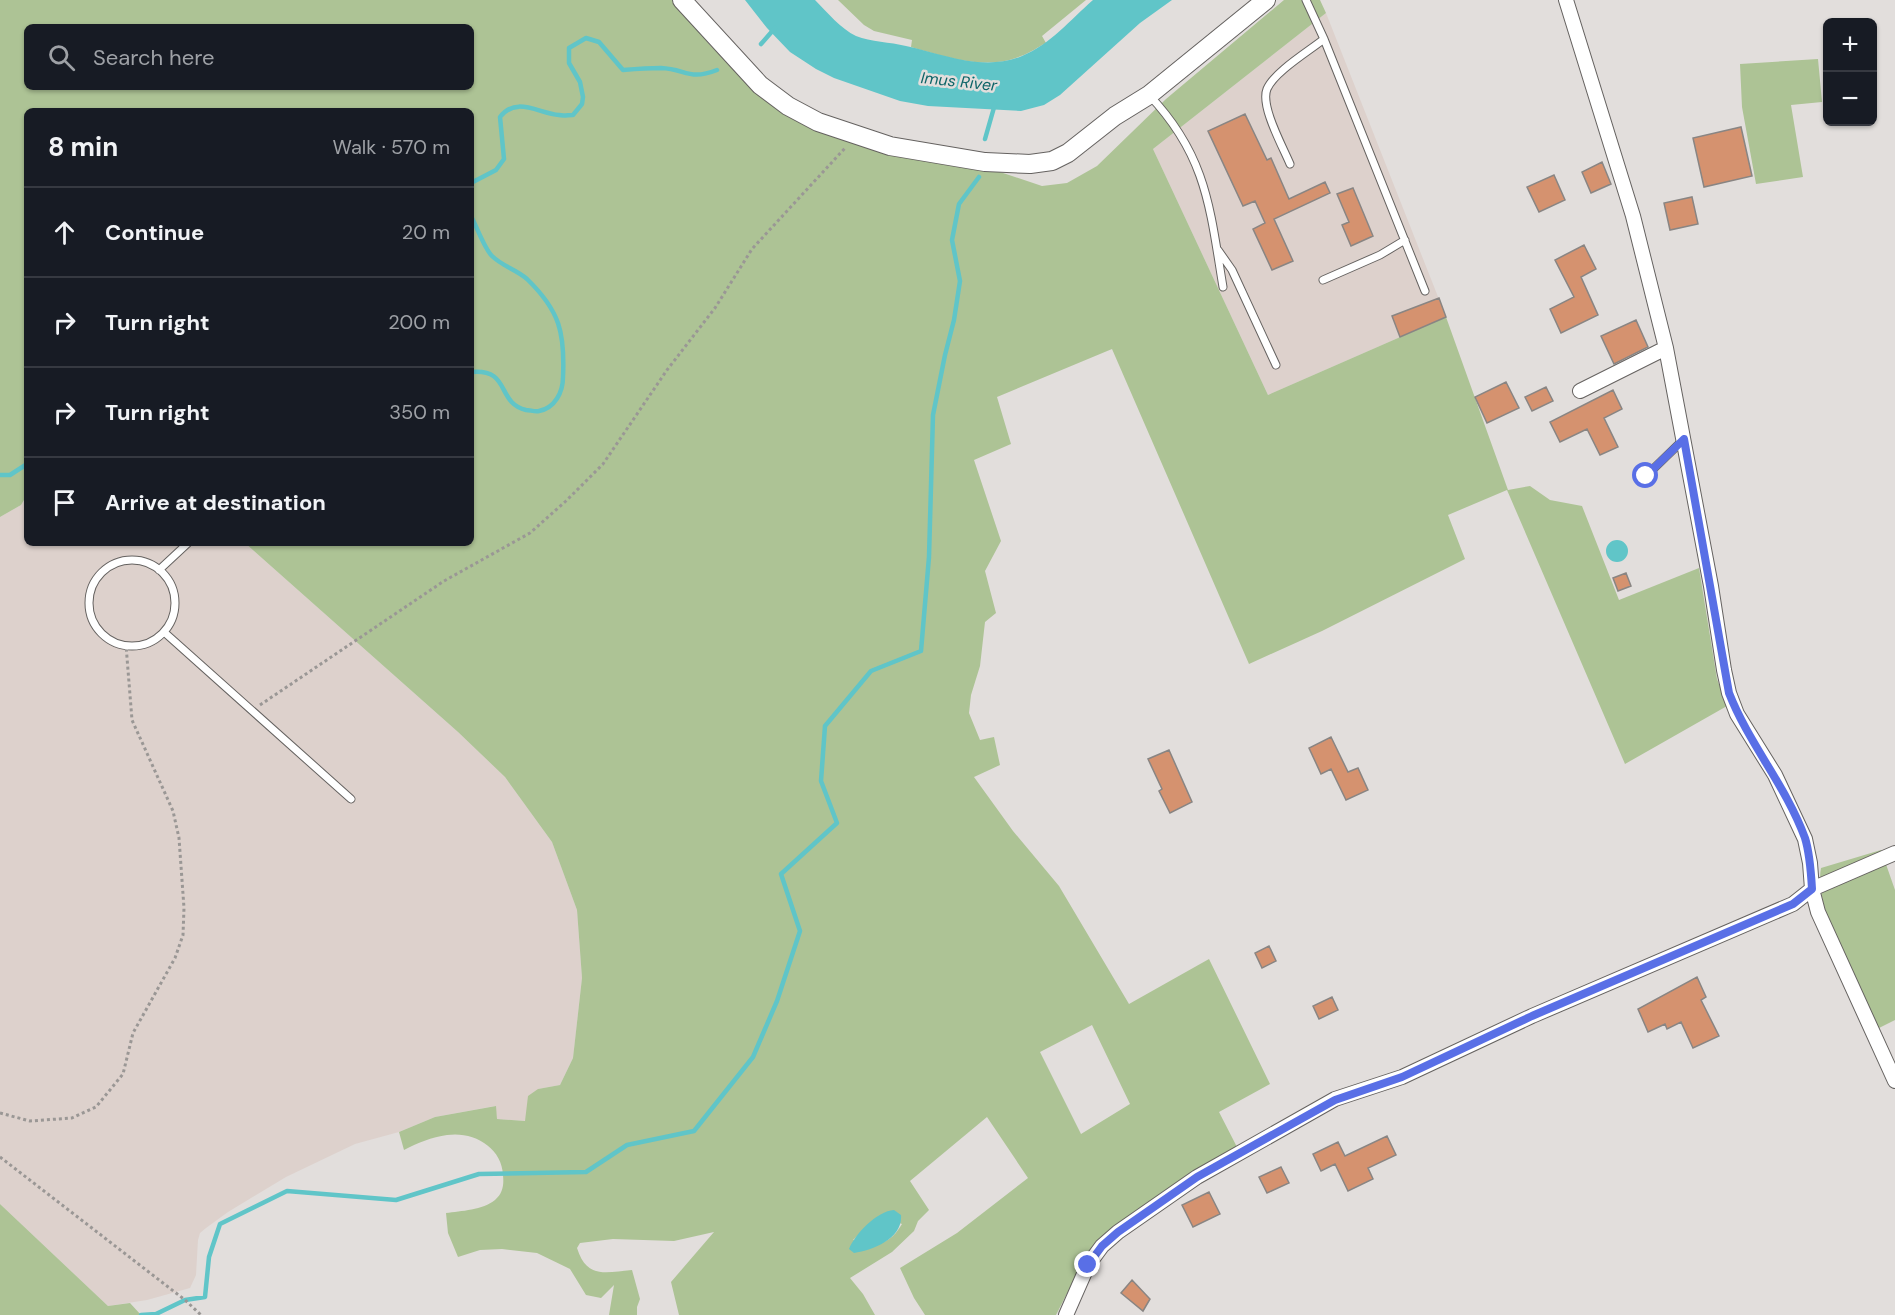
<!DOCTYPE html>
<meta charset="utf-8">
<style>
:root{--surface:#171b24;--page:#20242c;--text:#f1f3f6;--muted:#9ea1a6;--line:#363941}
body{margin:0;font-family:"DM Sans",sans-serif;background:var(--page);color:var(--text)}
.controls{position:absolute;right:18px;top:18px;display:grid;overflow:hidden;border-radius:9px;box-shadow:0 2px 4px #0004}
.controls button{width:54px;height:54px;display:grid;place-items:center;padding:0;border:0;border-bottom:2px solid var(--line);background:var(--surface);color:var(--text);font:30px sans-serif}
.stop{position:absolute;width:18px;height:18px;margin:-14px;border:4px solid #596fe6;border-radius:50%;background:#fff}
.stop.end{background:#596fe6;border-color:#fff;box-shadow:0 2px 6px #0008}
.list{margin:0;padding:0;list-style:none}
h2{display:flex;justify-content:space-between;align-items:center;height:78px;margin:0;padding:0 24px;font-size:26px}
h2 small{font-size:20px;font-weight:400;color:var(--muted)}
.list li{display:grid;grid-template-columns:39px 1fr auto;gap:18px;align-items:center;box-sizing:border-box;height:90px;padding:0 24px;border-top:2px solid var(--line)}
.list b{display:block;font-size:22px;white-space:nowrap}
.list em{font-size:20px;font-style:normal;color:var(--muted)}
.icon{flex:none;width:33px;height:33px;fill:none;stroke:currentColor;stroke-width:2;stroke-linecap:round;stroke-linejoin:round}
.map{position:relative;flex:none;width:1895px;height:1315px;overflow:hidden}
.search{position:absolute;background:var(--surface);box-shadow:0 2px 4px #0004;left:24px;top:24px;width:450px;height:66px;display:flex;align-items:center;gap:15px;box-sizing:border-box;padding:0 21px;border-radius:9px;color:var(--muted);font-size:22px}
.panel{position:absolute;background:var(--surface);box-shadow:0 2px 4px #0004;left:24px;top:108px;width:450px;height:438px;border-radius:9px}
.map>svg:first-child{display:block}
.built{fill:#ddd1cc}
.green{fill:#adc395;fill-rule:evenodd}
.water{fill:#60c5c8}
.lines{fill:none;stroke-linecap:round;stroke-linejoin:round}
.stream{stroke:#60c5c8;stroke-width:4.5}
.building{fill:#d5926f;stroke:#898583;stroke-width:1.5}
.service-casing{stroke:#656260;stroke-width:9}
.minor-casing{stroke:#656260;stroke-width:16}
.secondary-casing{stroke:#656260;stroke-width:20}
.path{stroke:#9a9795;stroke-width:3;stroke-dasharray:3 3;stroke-linecap:butt}
.service{stroke:#fff;stroke-width:7}
.minor{stroke:#fff;stroke-width:14}
.secondary{stroke:#fff;stroke-width:18}
.route{stroke:#596fe6;stroke-width:8}
.labels{text-anchor:middle;stroke-width:5;stroke-linejoin:round;paint-order:stroke}
.water-label{font-size:16px;font-style:italic;fill:#0d6467;stroke:#e2dedc}
</style>
<div class="map">
<svg width="1895" height="1315" viewBox="0 0 1895 1315">
<rect width="100%" height="100%" fill="#e2dedc"/>
<path class="built" d="M1326,13L1446,317L1268,395L1153,149Z
M27,495V543H245L458,732L505,777L552,842L577,910L582,978L573,1058L560,1085L538,1089L526,1121L497,1119L495,1106L435,1117L399,1132L355,1144L286,1177L228,1212L206,1228L200,1233L198,1240L196,1275L190,1288L147,1300L108,1306L0,1204V517L21,505Z"/>
<path class="green" d="M0,0H673L709,44L743,78L773,105L994,170L1042,186L1067,183L1097,166L1166,99L1284,0H1320L1326,13L1153,149L1268,395L1446,317L1508,490L1530,486L1550,500L1582,506L1619,600L1699,568L1717,679L1727,706L1625,764L1507,490L1448,515L1465,559L1322,631L1249,664L1112,349L997,397L1011,444L974,460L1001,541L985,571L996,613L985,622L980,666L971,695L969,713L980,740L994,737L1000,765L974,777L1013,831L1059,886L1129,1004L1209,959L1270,1084L1219,1112L1238,1149L1085,1258L1056,1315H925L914,1298L900,1268L957,1233L1028,1178L987,1117L910,1181L929,1210L918,1221L914,1231L892,1252L850,1278L863,1294L875,1315H679L671,1282L714,1232L674,1241L613,1239L580,1243L577,1248C587,1280 607,1272 632,1270L640,1299L637,1307V1315H609L614,1285L601,1298L586,1295L570,1269L537,1253L502,1249L480,1250L458,1257L448,1233L446,1213C461,1211 483,1210 495,1200C503,1193 504,1185 503,1175C502,1147 473,1131 447,1135C432,1137 417,1143 404,1150L399,1132L435,1117L496,1106L497,1119L525,1121L528,1096L538,1089L560,1085L573,1058L582,978L577,910L552,842L505,777L458,732L245,543H471V111H27V495L21,505L0,517ZM27,27H471V87H27ZM1092,1025L1130,1104L1081,1134L1040,1052ZM879,1216L902,1224C888,1248 876,1244 853,1240Z
M838,0H1086L1042,36L1046,43C1038,47 1030,53 1021,56C985,71 946,57 911,47L912,40L874,31L864,25Z
M1818,59L1822,102L1791,105L1803,177L1756,184L1742,107L1740,64Z
M1881,850L1895,890V1020L1877,1029C1859,992 1813,908 1821,868Z
M0,1204L108,1306L130,1303L141,1315H0Z"/>
<path class="water" d="M745,0H815C827,12 841,29 856,36C871,42 890,42 906,46C943,54 983,72 1022,56C1051,44 1070,20 1093,0H1172L1140,23L1060,95L1044,105L1021,111L928,106L900,101L834,78L816,69L790,52L767,28Z
M1606 551a11 11 0 1 1 22 0a11 11 0 1 1-22 0Z
M894,1210L901,1215C903,1238 874,1250 854,1253L849,1249C855,1234 877,1211 894,1210Z"/>
<g class="lines">
<path class="stream" d="M761,44L775,28
M985,139L995,104
M471,183L496,170L504,159L500,117C516,96 538,113 559,115C563,116 568,115 573,115L582,104L583,97L580,82L569,63V48L586,38L599,42L623,70C635,69 648,68 661,68C686,69 689,81 717,70
M471,216C477,227 484,248 492,256C502,266 517,270 527,279C560,311 565,333 563,377C563,392 555,408 539,411C535,412 530,410 526,410C496,403 511,368 471,372
M0,475H10L27,464
M141,1315L156,1314L185,1300L205,1297L209,1257L220,1224L287,1191L396,1200L479,1174L586,1172L627,1145L694,1131L753,1057L777,1001L800,931L781,874L837,823L821,781L825,726L871,671L921,651L929,557L933,415L945,355L954,320L960,281L952,240L959,204L979,177"/>
</g>
<path class="building" d="M1245,114L1267,160L1271,158L1289,199L1325,182L1330,193L1274,219L1293,261L1272,270L1253,229L1265,223L1255,201L1243,206L1208,131Z
M1741,127L1752,176L1704,187L1693,138Z
M1602,162L1611,184L1591,193L1582,172Z
M1554,175L1565,200L1539,212L1527,187Z
M1353,188L1373,236L1351,246L1342,225L1349,222L1337,194Z
M1692,197L1698,224L1670,230L1664,203Z
M1584,245L1596,269L1581,277L1598,315L1561,333L1550,309L1574,297L1555,260Z
M1439,298L1446,317L1400,337L1392,316Z
M1636,320L1648,347L1614,364L1601,336Z
M1506,382L1519,408L1487,423L1475,397Z
M1546,387L1553,401L1532,411L1525,397Z
M1613,390L1622,409L1604,418L1618,447L1600,455L1587,429L1560,442L1550,422Z
M1626,573L1631,586L1618,591L1613,578Z
M1331,737L1348,772L1358,768L1368,790L1346,800L1331,769L1321,774L1309,748Z
M1169,750L1192,802L1170,813L1159,791L1162,789L1148,759Z
M1269,946L1276,961L1262,968L1255,953Z
M1697,977L1706,997L1701,1000L1719,1036L1693,1048L1681,1022L1667,1029L1665,1024L1648,1032L1638,1009Z
M1332,997L1338,1010L1319,1019L1313,1006Z
M1387,1136L1396,1155L1368,1168L1373,1179L1348,1191L1335,1164L1321,1171L1313,1154L1338,1142L1345,1156Z
M1281,1167L1289,1183L1267,1193L1259,1177Z
M1209,1192L1220,1214L1193,1227L1182,1205Z
M1132,1280L1150,1299L1143,1311L1121,1293Z"/>
<g class="lines">
<defs>
<path id="service" d="M1306,0L1324,39L1425,291
M1149,95C1207,156 1210,209 1223,287
M1290,164C1283,147 1260,106 1267,89C1274,72 1309,51 1324,39
M1218,250L1232,270L1276,365
M1323,280L1380,255L1405,240
M1646,476L1682,441
M89 603a43 43 0 1 1 86 0a43 43 0 1 1-86 0Z
M159,570L188,543
M164,632L351,799"/>
<path id="minor" d="M1566,0L1633,216L1666,348L1711,586L1724,670L1729,693L1737,714L1775,775L1805,839L1810,863L1812,889L1818,912L1895,1081
M1580,391L1666,348
M1066,1315L1088,1265L1102,1246L1118,1232L1197,1177L1335,1099L1402,1077L1532,1016L1793,904L1812,889L1895,853"/>
<path id="secondary" d="M682,0L760,85L788,106L818,122L890,146L985,162L1030,164L1052,161L1068,153L1115,116L1149,95L1266,0"/>
</defs>
<use href="#service" class="service-casing"/>
<use href="#minor" class="minor-casing"/>
<use href="#secondary" class="secondary-casing"/>
<path class="path" d="M260,705L444,581L530,533L566,501L603,464L667,370L715,308L752,249L846,147
M0,1113L30,1121L72,1118L96,1107L123,1074L133,1033L175,958L183,935L184,908L179,838L173,811L132,720L126,645
M0,1157L185,1300L201,1315"/>
<use href="#service" class="service"/>
<use href="#minor" class="minor"/>
<use href="#secondary" class="secondary"/>
</g>
<g class="lines">
<path class="route" d="M1088,1265L1102,1246L1118,1232L1197,1177L1335,1100L1402,1077L1532,1016L1793,904L1812,889C1811,872 1810,854 1805,838C1786,786 1749,744 1729,693L1684,439L1646,476"/>
</g>
<g class="labels">
<g class="water-label">
<text transform="translate(959 81) rotate(6)" y="6">Imus River</text>
</g>
</g>
</svg>
<div class="controls">
<button>+</button>
<button>−</button>
</div>
<div class="stop" style="left:1646px;top:476px"></div>
<div class="stop end" style="left:1088px;top:1265px"></div>
<div class="search"><svg class="icon" aria-label="search" viewBox="0 0 24 24"><circle cx="10" cy="10" r="6"/><path d="M15 15l6 6"/></svg>Search here</div>
<section class="panel">
<h2>8 min<small>Walk · 570 m</small></h2>
<ul class="list">
<li><svg class="icon" aria-label="ahead" viewBox="0 0 24 24"><path d="M12 20V5M6 11l6-6 6 6"/></svg><div><b>Continue</b></div><em>20 m</em></li>
<li><svg class="icon" aria-label="right" viewBox="0 0 24 24"><path d="M7 20v-9h11M14 6l5 5-5 5"/></svg><div><b>Turn right</b></div><em>200 m</em></li>
<li><svg class="icon" aria-label="right" viewBox="0 0 24 24"><path d="M7 20v-9h11M14 6l5 5-5 5"/></svg><div><b>Turn right</b></div><em>350 m</em></li>
<li><svg class="icon" aria-label="arrive" viewBox="0 0 24 24"><path d="M6 21V4h12l-3 4 3 4H6"/></svg><div><b>Arrive at destination</b></div></li>
</ul>
</section>
</div>
